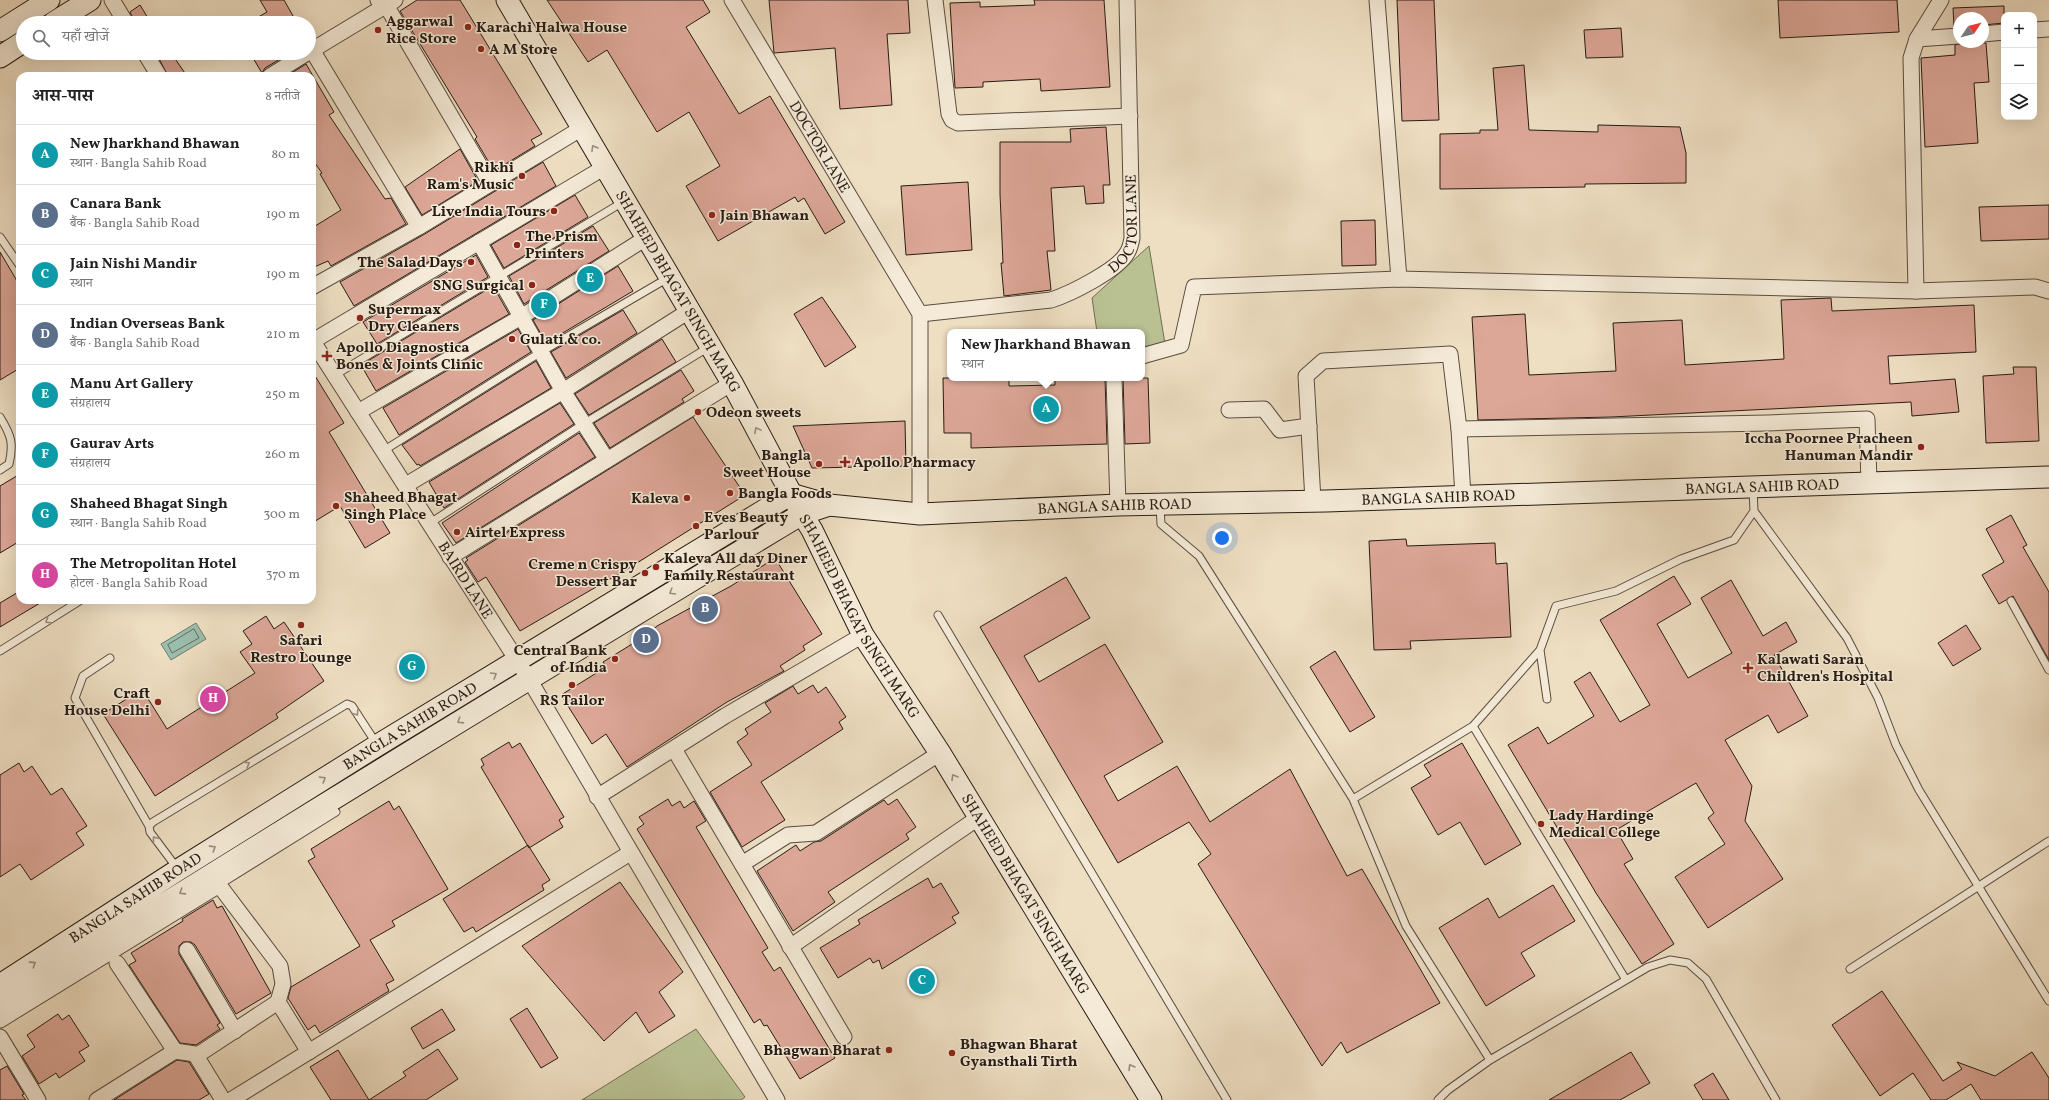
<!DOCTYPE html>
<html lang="hi">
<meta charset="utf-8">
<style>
:root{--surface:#fff;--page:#f2f2f2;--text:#222;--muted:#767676;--line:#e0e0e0;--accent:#8f2418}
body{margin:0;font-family:Vollkorn,"Noto Serif Devanagari",serif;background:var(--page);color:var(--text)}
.controls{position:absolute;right:12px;top:12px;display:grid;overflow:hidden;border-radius:8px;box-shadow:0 4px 16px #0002}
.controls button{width:36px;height:36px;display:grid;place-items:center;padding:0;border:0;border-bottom:1px solid var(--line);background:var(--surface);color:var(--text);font:20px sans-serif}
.compass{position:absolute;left:1953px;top:12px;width:36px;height:36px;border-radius:50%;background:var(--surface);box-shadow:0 4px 16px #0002;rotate:55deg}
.you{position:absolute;left:1222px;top:538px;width:14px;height:14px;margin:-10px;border:3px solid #fff;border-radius:50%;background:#1a73e8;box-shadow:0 0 0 6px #1a73e833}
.badge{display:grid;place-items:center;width:26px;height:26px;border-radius:50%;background:var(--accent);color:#fff;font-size:13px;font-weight:700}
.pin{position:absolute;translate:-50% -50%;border:2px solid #fff;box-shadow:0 1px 4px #0006}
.popup{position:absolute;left:947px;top:329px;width:198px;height:52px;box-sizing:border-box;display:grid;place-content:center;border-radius:8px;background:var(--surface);filter:drop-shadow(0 1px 3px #0005);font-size:13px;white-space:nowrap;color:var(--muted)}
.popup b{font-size:15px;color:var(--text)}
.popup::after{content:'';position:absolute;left:50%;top:100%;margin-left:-8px;border:8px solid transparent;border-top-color:var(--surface)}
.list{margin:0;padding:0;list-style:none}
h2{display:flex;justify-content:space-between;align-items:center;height:52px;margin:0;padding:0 16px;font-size:17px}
h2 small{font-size:13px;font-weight:400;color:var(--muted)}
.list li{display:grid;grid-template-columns:26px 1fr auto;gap:12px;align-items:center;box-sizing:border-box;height:60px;padding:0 16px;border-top:1px solid var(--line)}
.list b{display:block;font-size:15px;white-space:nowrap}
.list p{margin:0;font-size:13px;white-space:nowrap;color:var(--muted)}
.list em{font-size:13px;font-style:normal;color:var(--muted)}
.icon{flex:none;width:22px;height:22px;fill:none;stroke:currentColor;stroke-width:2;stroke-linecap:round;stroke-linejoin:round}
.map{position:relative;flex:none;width:2049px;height:1100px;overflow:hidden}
.search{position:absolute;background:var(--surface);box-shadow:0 4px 16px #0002;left:16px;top:16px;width:300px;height:44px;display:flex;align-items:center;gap:10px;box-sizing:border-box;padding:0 14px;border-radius:22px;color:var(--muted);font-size:15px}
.panel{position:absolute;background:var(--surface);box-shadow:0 4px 16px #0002;left:16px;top:72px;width:300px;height:532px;border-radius:12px}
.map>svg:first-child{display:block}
.green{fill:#b9c193;stroke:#706e54}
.water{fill:#9bbdac;stroke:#6d7d6f}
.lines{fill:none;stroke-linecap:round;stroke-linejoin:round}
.shore{stroke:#616c60;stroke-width:1}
.building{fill:#dda798;stroke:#271c14}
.lane-casing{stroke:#594c40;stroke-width:9}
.street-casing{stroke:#594c40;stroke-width:17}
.secondary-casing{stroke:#271c14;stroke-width:23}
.lane{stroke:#f4ead7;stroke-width:7}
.street{stroke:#f4ead7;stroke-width:15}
.secondary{stroke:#f4ead7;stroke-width:21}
.oneway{stroke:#988d7f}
.poi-dot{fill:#8f2418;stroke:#f4ead7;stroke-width:1.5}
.labels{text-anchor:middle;stroke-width:3;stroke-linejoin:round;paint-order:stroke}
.poi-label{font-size:15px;font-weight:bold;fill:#271c14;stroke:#f4ead7;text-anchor:start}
.street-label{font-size:15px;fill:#271c14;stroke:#f4ead7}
</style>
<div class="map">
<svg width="2049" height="1100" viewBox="0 0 2049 1100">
<rect width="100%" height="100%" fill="#eedec2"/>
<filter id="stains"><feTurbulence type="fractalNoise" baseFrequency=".005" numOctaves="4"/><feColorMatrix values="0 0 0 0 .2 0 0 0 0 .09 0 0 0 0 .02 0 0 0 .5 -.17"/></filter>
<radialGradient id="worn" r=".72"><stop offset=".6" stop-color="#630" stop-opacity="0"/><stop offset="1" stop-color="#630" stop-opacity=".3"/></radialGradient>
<path class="green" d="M1149,246L1165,344L1142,347V332H1097L1092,298Z
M696,1029L745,1097L741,1100H582Z"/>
<path class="water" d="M196,623L206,639L171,660L161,644Z"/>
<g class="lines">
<path class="shore" d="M194,629L199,638L172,653L168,645Z"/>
</g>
<path class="building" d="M260,0H284L297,23H248L267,12Z
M417,0H460L542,134L531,140L535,146L494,171L475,139L477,137L400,11Z
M547,0H703L710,12L686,27L739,114L770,96L845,222L825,234L804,198L798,202L795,197L718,241L686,186L720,166L689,112L657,132L607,50L588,62Z
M769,0H908L910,33L887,34L892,105L840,109L835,48L774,53Z
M1034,0H1104L1110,87L1041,91L1040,79L983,82V87L955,88L950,3L980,2V7L1035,5Z
M1397,0H1434L1439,120L1402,121Z
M1778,0H1897L1899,32L1780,38Z
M140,5L151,23H135L130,12Z
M2004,6V23L1983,25V18H1959V27H1954L1953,8Z
M1621,28L1623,57L1586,58L1584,30Z
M1965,42L1986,43L1989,82L1974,83L1978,143L1925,147L1921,58L1955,55V45Z
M156,53H171L187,76H168Z
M250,53H290L265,68L262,73Z
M306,64L334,112L329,115L385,199L391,198L406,224L331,266L328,261L312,268V228L341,210L320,174L322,173L312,159V76H287Z
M1524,65L1529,130L1598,132V125L1680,127L1686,153V183L1585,184V187L1440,189V134L1480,133V130H1498L1493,68Z
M1106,127L1110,185H1103L1104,203L1086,204L1084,186L1051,188L1055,251H1047L1051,290L1004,296L1001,263H1003L1000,194V142H1071L1070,129Z
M460,149L478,181L422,215L405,187Z
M543,162L556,186L354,306L340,282L423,235Z
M968,182L972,250L906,255L901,186Z
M575,195L588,217L504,268L491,245Z
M2049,205V239L1981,241L1979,207Z
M1375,220L1376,265L1342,266L1341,221Z
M593,226L609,251L524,304L509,276Z
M0,252L20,286V368L0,380Z
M476,255L488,277L377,344L363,322Z
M618,266L633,291L546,343L533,320Z
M493,286L509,314L376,391L361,365Z
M822,297L856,347L825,367L794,314Z
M1831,298L1832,311L1974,305L1976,352L1888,356L1890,384L1955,379L1959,412L1912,416L1911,402L1611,417L1478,420L1472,317L1525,314L1529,375L1616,371L1613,323L1682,320L1685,365L1784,359L1781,300Z
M623,310L637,333L566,378L551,352Z
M518,329L531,352L399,435L383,408Z
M662,339L676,362L589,415L575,394Z
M536,361L551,388L420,466L419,464L417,465L402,445Z
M2013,367H2036L2039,441L1986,443L1983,376L2014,374Z
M681,370L694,391L682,399L684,402L610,448L594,423Z
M312,371L344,423L329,432L390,533L365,548L340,506L312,523Z
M943,378H1009V386L1055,385V378H1105L1107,444L971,448V433H944Z
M1123,378H1148L1150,443L1125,444Z
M560,403L574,424L444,508L429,482Z
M693,417L745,495L629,568L520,631L486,577L478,582L465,562L468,560L466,558Z
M905,421L906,466L812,468L793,426Z
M579,433L595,457L456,543L442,523Z
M20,474V541L0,553V486Z
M2011,515L2027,545L2023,547L2049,592V660L2013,596L1999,604L1982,575L2004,562L1986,529Z
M1406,539L1407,546L1495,543L1496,564L1507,563L1511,637L1410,641L1411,649L1374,650L1369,541Z
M775,558L822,634L803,646L805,650L780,666L784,671L727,702L627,767L606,734L592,744L561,695L606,667L603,662L645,636L657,626L731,586Z
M1674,576L1691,604L1657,624L1688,678L1732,653L1701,598L1731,580L1763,636L1786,622L1797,642L1774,655L1808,716L1778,733L1768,715L1725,740L1752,786L1745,821L1783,879L1708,928L1675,877L1725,844L1708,818L1714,813L1696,783L1616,830L1633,859L1624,864L1674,944L1642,964L1596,893L1508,745L1538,727L1548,744L1594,716L1574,682L1590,672L1620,722L1650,705L1600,620Z
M1066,577L1090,618L1024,656L1039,682L1105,644L1163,742L1104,776L1118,801L1177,766L1210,822L1290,769L1347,876L1362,869L1440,1003L1347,1053L1341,1042L1322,1066L1198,864L1211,854L1189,822L1118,863L980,627Z
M20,591V600H45L0,627V603Z
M266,616L274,629L284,622L324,681L276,714L278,718L155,796L103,714L142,689L167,729L255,673L240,652L252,644L243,631Z
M1966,625L1981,649L1953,666L1938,643Z
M1335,651L1375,717L1350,732L1310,667Z
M813,685L818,693L826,687L846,717L839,722L843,729L761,782L785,820L742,847L710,792L752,765L737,742L748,734L745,729L771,712L765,703L793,686L798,694Z
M509,742L512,748L520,743L564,817L559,820L563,827L529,848L481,767L484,765L481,759Z
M1462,743L1521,844L1485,865L1460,822L1438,835L1411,788L1431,776L1424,765Z
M19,763L24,772L32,766L51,795L62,788L87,826L76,833L84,845L31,880L20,864L0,877V775Z
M668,799L672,806L680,801L684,808L694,801L706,821L696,827L768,948L762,952L774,971L780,967L835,1058L800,1079L767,1025L764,1026L760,1019L754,1023L637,829L644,824L639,817Z
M897,799L916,827L906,834L909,839L828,892L835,902L793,931L757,871L796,845L800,851L814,842L821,841L884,800L888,805Z
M389,801L394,810L399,806L448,889L392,921L395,926L370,940L394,980L386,984L389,991L320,1033L315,1025L308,1030L288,998L291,987L360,946L308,861L315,857L311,849Z
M528,845L550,880L542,885L544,890L476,932L473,927L464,932L443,899Z
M928,878L933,888L941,883L959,913L952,917L956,923L882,969L879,960L873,963L870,958L838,978L820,948L860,924L858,920Z
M620,882L683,972L659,992L675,1016L649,1033L636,1012L604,1041L522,946Z
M1553,885L1575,921L1521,953L1535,976L1486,1006L1439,928L1488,898L1499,918Z
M213,900L217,908L222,906L271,993L236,1014L195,945L191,942H183L179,946V954L220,1023L217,1025L220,1029L196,1045L180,1043L129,965L136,961L131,953L183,921L182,919Z
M1882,991L1943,1081L1962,1069L1957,1062L1995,1076L2032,1052L2049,1078V1100H1981L1971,1084L1946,1100H1931L1913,1073L1880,1096L1832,1025Z
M527,1008L558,1058L541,1068L510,1019Z
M442,1009L455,1030L423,1049L411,1028Z
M58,1014L62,1020L69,1015L89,1046L79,1052L85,1061L59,1078L56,1073L39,1084L22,1056L35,1047L27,1035Z
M438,1049L458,1079L426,1100H331L310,1067L338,1050L369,1100L406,1076L403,1072Z
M1631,1052L1650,1083L1620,1100H1549Z
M177,1060L189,1062L209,1094L199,1100H114Z
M7,1066L24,1094L22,1095L26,1100H0V1070Z
M1713,1073L1729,1100H1703L1694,1085Z"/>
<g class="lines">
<defs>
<path id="lane" d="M0,237L20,266
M335,375L623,202
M0,417C11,435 14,443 9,464L0,470
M383,451L541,352L668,278
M1753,489L1754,511L1847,638L1878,698L1896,745L1919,790L2049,1001
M1160,505L1161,524L1199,556L1353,799L1406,926L1490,1060
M430,523L585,423L709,347
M2011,601L2049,670
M938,615L1227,1100
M1540,650L1547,699
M0,651L81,600
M110,658L83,676L75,698L149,826
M1473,726L1540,650L1556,606L1616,591L1681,559L1734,540L1754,511
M1353,799L1473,726L1626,980
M177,868L150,832L149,826L153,822L347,704L352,706L376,743
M219,885L336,812
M1850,969L2049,841
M1438,1100L1448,1090L1490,1060L1648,967L1670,960L1688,963L1706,979L1776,1100"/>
<g id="street">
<path d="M112,0L126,23"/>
<path d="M378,0L386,5L490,183"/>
<path id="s1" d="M732,0L920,314V514"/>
<path d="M935,0L949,114L952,120L958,123L1130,116"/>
<path d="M1377,0L1399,279"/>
<path d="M2034,30L2049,29"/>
<path d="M1983,34L2004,32"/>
<path d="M1917,39L1959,36"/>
<path d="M312,50L419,227L582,128"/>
<path d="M309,52L395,0"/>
<path d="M145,53L159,76"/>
<path d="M270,76L307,53"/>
<path d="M479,242L563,391L607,460"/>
<path d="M312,287L419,227"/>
<path d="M1916,291L1911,58L1917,39L1941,0"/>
<path id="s2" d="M920,314L1051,300C1070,294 1118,270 1127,253C1130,249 1131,243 1132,238L1127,0"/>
<path id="s3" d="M312,340L529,679L777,1100"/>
<path d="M313,341L605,167"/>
<path d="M1142,356L1181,345L1194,287L1399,279L1916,291L2035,287L2049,291"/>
<path d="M1114,378L1118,505"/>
<path d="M1229,410L1264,409L1280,430L1309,426"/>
<path d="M358,412L521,317L646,238"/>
<path d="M1459,429L1768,423L1867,419L1869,483"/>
<path d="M406,485L563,391L689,311"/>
<path d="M1313,501L1306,376L1323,361L1450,354L1459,429L1463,496"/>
<path d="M450,557L732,383"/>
<path d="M674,749L844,1037"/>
<path d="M597,797L725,716L863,635"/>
<path d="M742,864L788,835L816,833L940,753"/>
<path d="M790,947L978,818"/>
<path d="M187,950L235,1031"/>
<path d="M117,963L175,1051"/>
<path d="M0,1020L219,885L280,966L283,984L278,1002L309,1052"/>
<path d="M0,1037L38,1100"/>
<path d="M196,1056L278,1002"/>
<path d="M97,1100L175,1051L195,1054L223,1100"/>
<path d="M231,1100L630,853"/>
</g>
<g id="secondary">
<path id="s4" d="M507,0L732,383L802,514L812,530L863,635L940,753L1151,1100"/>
<path d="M53,23L90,0"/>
<path d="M0,31L49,0"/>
<path d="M0,57L23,42"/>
<path id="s5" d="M829,505L920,514L1118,505L1326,501L2049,477"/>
<path id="s6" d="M0,985L178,870L378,745L791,494L829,505L802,514C533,676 265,839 0,1007"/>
</g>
</defs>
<use href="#lane" class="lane-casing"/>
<use href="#street" class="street-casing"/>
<use href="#secondary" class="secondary-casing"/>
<use href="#lane" class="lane"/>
<use href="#street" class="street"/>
<use href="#secondary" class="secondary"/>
</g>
<defs><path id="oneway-chevron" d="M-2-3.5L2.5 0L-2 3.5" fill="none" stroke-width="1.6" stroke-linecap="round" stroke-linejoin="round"/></defs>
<g class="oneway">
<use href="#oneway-chevron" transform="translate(594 148) rotate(-120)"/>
<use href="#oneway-chevron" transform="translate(757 430) rotate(-118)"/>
<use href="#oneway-chevron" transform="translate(672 592) rotate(149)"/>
<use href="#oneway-chevron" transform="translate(48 621) rotate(148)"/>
<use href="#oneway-chevron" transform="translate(494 675) rotate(-31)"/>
<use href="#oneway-chevron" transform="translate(356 713) rotate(56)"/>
<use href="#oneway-chevron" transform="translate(460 721) rotate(148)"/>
<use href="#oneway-chevron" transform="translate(247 764) rotate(-32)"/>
<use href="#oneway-chevron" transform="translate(954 777) rotate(-121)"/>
<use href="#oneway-chevron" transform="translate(323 779) rotate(-32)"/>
<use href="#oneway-chevron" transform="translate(155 839) rotate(-127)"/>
<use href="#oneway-chevron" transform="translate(213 848) rotate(-32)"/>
<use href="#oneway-chevron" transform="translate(182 892) rotate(148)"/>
<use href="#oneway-chevron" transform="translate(33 964) rotate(-33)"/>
<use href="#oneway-chevron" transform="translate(1131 1067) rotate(-121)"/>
</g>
<g class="poi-dot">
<circle cx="468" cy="27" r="4"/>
<circle cx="378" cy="30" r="4"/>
<circle cx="481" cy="49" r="4"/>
<circle cx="522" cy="176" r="4"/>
<circle cx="554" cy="211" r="4"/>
<circle cx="712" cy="215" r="4"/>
<circle cx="517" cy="245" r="4"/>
<circle cx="471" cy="262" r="4"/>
<circle cx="532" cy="285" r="4"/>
<circle cx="360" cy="318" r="4"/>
<circle cx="512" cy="339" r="4"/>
<path d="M325 350h4v4h4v4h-4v4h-4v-4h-4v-4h4z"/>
<circle cx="698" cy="412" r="4"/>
<circle cx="1921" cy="447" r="4"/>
<path d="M843 456h4v4h4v4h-4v4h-4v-4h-4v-4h4z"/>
<circle cx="819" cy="464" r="4"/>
<circle cx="730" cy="493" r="4"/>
<circle cx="687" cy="498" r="4"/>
<circle cx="336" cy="506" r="4"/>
<circle cx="696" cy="526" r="4"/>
<circle cx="457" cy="532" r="4"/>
<circle cx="656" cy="567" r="4"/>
<circle cx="645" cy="573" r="4"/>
<circle cx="301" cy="625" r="4"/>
<circle cx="615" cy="659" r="4"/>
<path d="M1746 662h4v4h4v4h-4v4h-4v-4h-4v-4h4z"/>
<circle cx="572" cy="685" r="4"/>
<circle cx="158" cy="702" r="4"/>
<circle cx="1541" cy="824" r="4"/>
<circle cx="889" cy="1050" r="4"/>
<circle cx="952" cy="1053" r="4"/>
</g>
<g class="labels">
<g class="poi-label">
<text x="386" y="26">Aggarwal<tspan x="386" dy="17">Rice Store</tspan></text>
<text x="476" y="32">Karachi Halwa House</text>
<text x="489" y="54">A M Store</text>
<text x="514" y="172" text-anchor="end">Rikhi<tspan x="514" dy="17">Ram's Music</tspan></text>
<text x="546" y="216" text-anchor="end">Live India Tours</text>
<text x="720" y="220">Jain Bhawan</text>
<text x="525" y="241">The Prism<tspan x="525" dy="17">Printers</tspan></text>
<text x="463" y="267" text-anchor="end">The Salad Days</text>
<text x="524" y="290" text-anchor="end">SNG Surgical</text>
<text x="368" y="314">Supermax<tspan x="368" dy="17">Dry Cleaners</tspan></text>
<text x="520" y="344">Gulati &amp; co.</text>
<text x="336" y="352">Apollo Diagnostica<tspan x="336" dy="17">Bones &amp; Joints Clinic</tspan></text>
<text x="706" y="417">Odeon sweets</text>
<text x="1913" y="443" text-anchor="end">Iccha Poornee Pracheen<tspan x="1913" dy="17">Hanuman Mandir</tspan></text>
<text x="811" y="460" text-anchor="end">Bangla<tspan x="811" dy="17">Sweet House</tspan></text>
<text x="853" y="467">Apollo Pharmacy</text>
<text x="738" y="498">Bangla Foods</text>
<text x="344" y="502">Shaheed Bhagat<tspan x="344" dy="17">Singh Place</tspan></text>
<text x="679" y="503" text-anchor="end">Kaleva</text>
<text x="704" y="522">Eves Beauty<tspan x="704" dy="17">Parlour</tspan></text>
<text x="465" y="537">Airtel Express</text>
<text x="664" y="563">Kaleva All day Diner<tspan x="664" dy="17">Family Restaurant</tspan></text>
<text x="637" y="569" text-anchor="end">Creme n Crispy<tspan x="637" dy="17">Dessert Bar</tspan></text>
<text x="301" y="645" text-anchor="middle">Safari<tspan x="301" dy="17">Restro Lounge</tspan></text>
<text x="607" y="655" text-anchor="end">Central Bank<tspan x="607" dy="17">of India</tspan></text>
<text x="1757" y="664">Kalawati Saran<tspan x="1757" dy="17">Children's Hospital</tspan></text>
<text x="150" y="698" text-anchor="end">Craft<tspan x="150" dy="17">House Delhi</tspan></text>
<text x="572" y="705" text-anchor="middle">RS Tailor</text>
<text x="1549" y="820">Lady Hardinge<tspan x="1549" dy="17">Medical College</tspan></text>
<text x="960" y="1049">Bhagwan Bharat<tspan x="960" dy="17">Gyansthali Tirth</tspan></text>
<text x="881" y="1055" text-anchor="end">Bhagwan Bharat</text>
</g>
<g class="street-label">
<text dy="5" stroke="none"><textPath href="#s1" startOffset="171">DOCTOR LANE</textPath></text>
<text dy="5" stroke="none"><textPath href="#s2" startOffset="250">DOCTOR LANE</textPath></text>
<text dy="5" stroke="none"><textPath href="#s4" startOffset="338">SHAHEED BHAGAT SINGH MARG</textPath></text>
<text dy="5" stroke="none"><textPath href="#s5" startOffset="934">BANGLA SAHIB ROAD</textPath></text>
<text dy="5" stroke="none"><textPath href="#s5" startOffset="610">BANGLA SAHIB ROAD</textPath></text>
<text dy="5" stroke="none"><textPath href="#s5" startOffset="286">BANGLA SAHIB ROAD</textPath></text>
<text dy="5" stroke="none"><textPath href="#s3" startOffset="285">BAIRD LANE</textPath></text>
<text dy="5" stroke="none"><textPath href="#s4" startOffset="710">SHAHEED BHAGAT SINGH MARG</textPath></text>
<text dy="5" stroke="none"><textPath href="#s6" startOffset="485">BANGLA SAHIB ROAD</textPath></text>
<text dy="5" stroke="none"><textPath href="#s4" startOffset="1034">SHAHEED BHAGAT SINGH MARG</textPath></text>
<text dy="5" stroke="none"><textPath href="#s6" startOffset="161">BANGLA SAHIB ROAD</textPath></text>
</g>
</g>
<rect width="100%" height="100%" filter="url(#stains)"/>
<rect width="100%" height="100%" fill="url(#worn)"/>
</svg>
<div class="controls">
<button>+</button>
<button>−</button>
<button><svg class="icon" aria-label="layers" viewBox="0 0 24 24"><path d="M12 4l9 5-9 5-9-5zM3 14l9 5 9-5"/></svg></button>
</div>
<svg class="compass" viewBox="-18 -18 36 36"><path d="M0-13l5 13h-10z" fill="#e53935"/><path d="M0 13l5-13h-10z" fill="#767676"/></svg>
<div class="you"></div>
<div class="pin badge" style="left:1046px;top:409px;background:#0f9aa8">A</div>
<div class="popup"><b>New Jharkhand Bhawan</b>स्थान</div>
<div class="pin badge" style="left:705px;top:609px;background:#5c6f8a">B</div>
<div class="pin badge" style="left:922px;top:981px;background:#0f9aa8">C</div>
<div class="pin badge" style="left:646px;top:640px;background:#5c6f8a">D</div>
<div class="pin badge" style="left:590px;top:279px;background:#0f9aa8">E</div>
<div class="pin badge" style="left:544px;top:305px;background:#0f9aa8">F</div>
<div class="pin badge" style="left:412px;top:667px;background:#0f9aa8">G</div>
<div class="pin badge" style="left:213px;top:699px;background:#d1479c">H</div>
<div class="search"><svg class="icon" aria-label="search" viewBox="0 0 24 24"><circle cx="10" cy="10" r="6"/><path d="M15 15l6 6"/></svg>यहाँ खोजें</div>
<section class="panel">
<h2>आस-पास<small>8 नतीजे</small></h2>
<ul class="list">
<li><span class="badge" style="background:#0f9aa8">A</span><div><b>New Jharkhand Bhawan</b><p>स्थान · Bangla Sahib Road</p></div><em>80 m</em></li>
<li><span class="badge" style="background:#5c6f8a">B</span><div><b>Canara Bank</b><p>बैंक · Bangla Sahib Road</p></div><em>190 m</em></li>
<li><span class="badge" style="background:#0f9aa8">C</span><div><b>Jain Nishi Mandir</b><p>स्थान</p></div><em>190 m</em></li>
<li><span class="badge" style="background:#5c6f8a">D</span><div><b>Indian Overseas Bank</b><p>बैंक · Bangla Sahib Road</p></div><em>210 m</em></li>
<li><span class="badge" style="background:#0f9aa8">E</span><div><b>Manu Art Gallery</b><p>संग्रहालय</p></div><em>250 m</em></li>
<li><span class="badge" style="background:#0f9aa8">F</span><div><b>Gaurav Arts</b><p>संग्रहालय</p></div><em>260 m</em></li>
<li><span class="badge" style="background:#0f9aa8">G</span><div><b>Shaheed Bhagat Singh</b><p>स्थान · Bangla Sahib Road</p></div><em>300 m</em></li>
<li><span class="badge" style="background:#d1479c">H</span><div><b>The Metropolitan Hotel</b><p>होटल · Bangla Sahib Road</p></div><em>370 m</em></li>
</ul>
</section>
</div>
